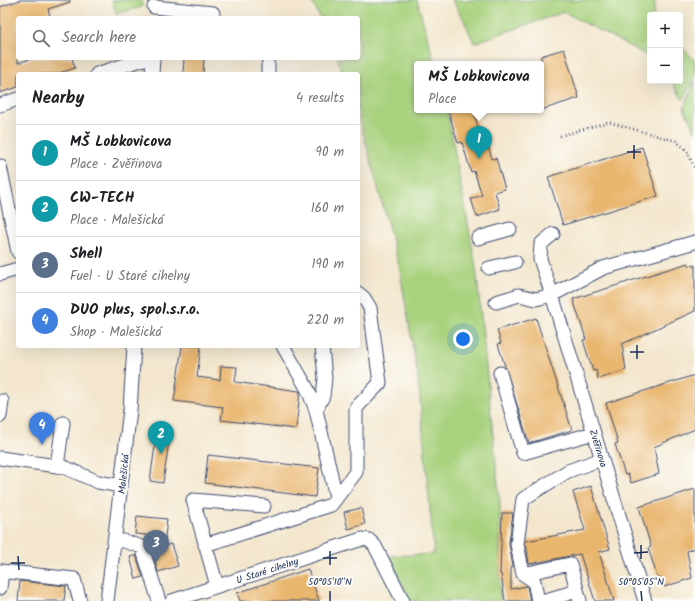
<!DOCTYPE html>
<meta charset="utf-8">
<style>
:root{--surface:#fff;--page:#f6f6f6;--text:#202124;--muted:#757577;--line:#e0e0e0;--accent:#b45309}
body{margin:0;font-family:Kalam,sans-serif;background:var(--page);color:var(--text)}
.controls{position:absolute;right:12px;top:12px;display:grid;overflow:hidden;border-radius:4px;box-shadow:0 4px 16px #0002}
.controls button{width:36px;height:36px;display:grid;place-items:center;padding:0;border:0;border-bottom:1px solid var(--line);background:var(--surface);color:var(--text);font:20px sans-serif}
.you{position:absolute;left:463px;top:339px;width:14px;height:14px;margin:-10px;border:3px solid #fff;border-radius:50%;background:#1a73e8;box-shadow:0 0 0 6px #1a73e833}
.badge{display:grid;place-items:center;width:26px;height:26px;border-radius:50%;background:var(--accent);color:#fff;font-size:13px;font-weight:700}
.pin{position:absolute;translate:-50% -33px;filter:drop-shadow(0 1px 2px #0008)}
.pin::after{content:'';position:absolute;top:21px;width:14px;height:12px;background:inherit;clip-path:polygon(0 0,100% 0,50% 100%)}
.popup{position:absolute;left:414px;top:61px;width:130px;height:52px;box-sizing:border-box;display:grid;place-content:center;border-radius:4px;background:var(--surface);filter:drop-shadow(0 1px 3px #0005);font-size:13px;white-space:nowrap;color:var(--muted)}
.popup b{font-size:15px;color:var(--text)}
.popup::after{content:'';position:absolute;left:50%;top:100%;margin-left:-8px;border:8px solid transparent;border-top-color:var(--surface)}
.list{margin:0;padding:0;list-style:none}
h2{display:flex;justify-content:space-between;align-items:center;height:52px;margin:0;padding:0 16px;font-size:17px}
h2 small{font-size:13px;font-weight:400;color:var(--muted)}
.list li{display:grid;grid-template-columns:26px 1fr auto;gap:12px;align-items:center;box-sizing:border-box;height:56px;padding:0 16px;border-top:1px solid var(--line)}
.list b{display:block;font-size:15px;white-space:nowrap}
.list p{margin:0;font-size:13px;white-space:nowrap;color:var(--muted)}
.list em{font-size:13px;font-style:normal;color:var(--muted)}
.icon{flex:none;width:22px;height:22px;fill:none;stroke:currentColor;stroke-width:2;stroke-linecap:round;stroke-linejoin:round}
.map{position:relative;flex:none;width:695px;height:601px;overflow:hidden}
.search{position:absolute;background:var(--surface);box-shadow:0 4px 16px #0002;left:16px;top:16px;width:344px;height:44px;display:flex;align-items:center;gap:10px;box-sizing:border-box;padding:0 14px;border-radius:4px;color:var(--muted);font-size:15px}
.panel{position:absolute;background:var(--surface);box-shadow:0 4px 16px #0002;left:16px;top:72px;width:344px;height:276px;border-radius:4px}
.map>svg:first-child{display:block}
.green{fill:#a9d27e;stroke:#62806e}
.building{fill:#e9b66e}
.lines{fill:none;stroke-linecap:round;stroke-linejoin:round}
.minor-casing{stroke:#3b4a6f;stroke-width:15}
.path{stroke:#3b4a6f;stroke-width:2.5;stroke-dasharray:1 3;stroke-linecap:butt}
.minor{stroke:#fff;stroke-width:13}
.ticks{fill:none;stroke:#1b2f5e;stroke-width:1.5}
.labels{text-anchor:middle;stroke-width:4;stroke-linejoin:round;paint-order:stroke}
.street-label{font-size:10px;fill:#1b2f5e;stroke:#fdfcf7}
.ticks-label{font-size:10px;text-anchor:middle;fill:#1b2f5e;stroke:#fdfcf7;stroke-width:4;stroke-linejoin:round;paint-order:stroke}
</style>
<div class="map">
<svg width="695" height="601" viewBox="0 0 695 601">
<rect width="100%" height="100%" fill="#fdfcf7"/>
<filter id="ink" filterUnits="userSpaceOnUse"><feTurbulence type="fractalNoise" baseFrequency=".025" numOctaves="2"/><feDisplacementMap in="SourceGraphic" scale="8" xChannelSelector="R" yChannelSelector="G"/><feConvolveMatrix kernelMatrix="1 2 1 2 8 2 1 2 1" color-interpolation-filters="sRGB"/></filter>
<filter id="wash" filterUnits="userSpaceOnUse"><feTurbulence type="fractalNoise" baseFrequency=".012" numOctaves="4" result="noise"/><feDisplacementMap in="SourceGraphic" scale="16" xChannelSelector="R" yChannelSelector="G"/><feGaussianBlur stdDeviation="0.9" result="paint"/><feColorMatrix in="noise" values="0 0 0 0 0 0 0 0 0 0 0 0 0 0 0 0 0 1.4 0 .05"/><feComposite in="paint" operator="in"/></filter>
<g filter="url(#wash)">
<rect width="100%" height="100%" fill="#f3e6cd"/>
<path class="green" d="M112,0H142V7L116,14Z
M311,0H417L435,64H417V110H447L476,267L500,504V601H410L390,556L434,554L418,377L399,266L358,114V74H343L337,58H358V18H320Z
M452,0H655L654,15H650V57L564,12L474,43L464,20Z
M680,45L695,61V78L683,100L671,81H680Z
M695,81V131L684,108Z"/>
<g id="blocks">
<path class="building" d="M20,0H70V2L48,9L50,16L45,18H18V63L33,58H72L75,68L56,74H18V87L0,93V7Z
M564,49L579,98L541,110V56Z
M184,58H204L203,74H183Z
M448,110H473L479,130L483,129L492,159L496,158L505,189L495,192L500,209L477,217L471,199L482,195L474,171L471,172L462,142L458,143Z
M642,147L658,196L563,225L548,177Z
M688,263L690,266L695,265V311L622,344L626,370L598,379L596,370L593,371L583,340L586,339L573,299Z
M536,318L572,430L529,443L498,344L501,343L497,330Z
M182,346H201L197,377L220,380L221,366L237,367L235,382L299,391L300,392L296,429L221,420L223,407L174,401Z
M695,375V429L654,447L659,474L631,483L628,474L625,475L615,444L618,443L606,403Z
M158,425L171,427L163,483L150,481Z
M208,455L319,468L315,497L205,483Z
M591,486L610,549L599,552L614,601H595L580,554L529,564L526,541L585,530L573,492Z
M695,489V548L687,551L692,578L664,587L661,578L658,579L648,548L651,547L639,507Z
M361,508L365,524L348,529L344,512Z
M502,513H513L509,543L513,567H511V589L527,586L530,601H505L501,574H500Z
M137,516L167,519L164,546L171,544L178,566L158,572L150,545L146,540V535L135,534Z
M136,555L143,577L136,579L130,557Z
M308,569L319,601H240L237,593Z
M20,581L66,586L64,601H18Z"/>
</g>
</g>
<g filter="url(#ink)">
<use href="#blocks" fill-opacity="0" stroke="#3b4a6f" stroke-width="1"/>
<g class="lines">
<defs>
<path id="minor" d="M154,7L213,13
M268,65V74
M97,74L147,58
M152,74L153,58
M0,105L18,99
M0,166L18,252
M553,234L541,244L540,259L552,295L645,601
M478,238L510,229
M489,268L515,262
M0,274L18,269
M496,302L519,295L536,299L552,295L603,268L695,242
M283,346L308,390L316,410L336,497
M500,373L523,453L594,433
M316,410L323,396L325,378L322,346
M0,416L2,401
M0,458L64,467L98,482L121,486
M57,466L63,423
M115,541H124L142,547L159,601
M205,545L331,505L356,472V408L380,383L370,308L364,298L358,293
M0,571L74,579L80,601
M523,574L570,564L580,601
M217,586L193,500L264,506
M0,588L2,571
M107,601L130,410L134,346
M172,601L362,539L369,540L375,546L403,601
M538,601L534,581L523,574L517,544L523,499L568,471L602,459
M542,601L577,591"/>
</defs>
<use href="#minor" class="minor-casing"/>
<path class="path" d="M560,136L608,122L676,141L687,151L695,169"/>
<use href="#minor" class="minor"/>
</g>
</g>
<path class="ticks" d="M634,145V159M627,152H641M637,345V359M630,352H644M641,545V559M330,551V565M634,553L648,552M18,556L19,570M323,558H337M11,563H25M330,591V601M641,591L642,601"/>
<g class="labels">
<g class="street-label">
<text transform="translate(599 448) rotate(73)" y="4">Zvěřinova</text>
<text transform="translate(123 474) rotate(-84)" y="4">Malešická</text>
<text transform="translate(267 570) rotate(-18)" y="4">U Staré cihelny</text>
</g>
</g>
<g class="ticks-label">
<text x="330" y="585">50°05'10"N</text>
<text x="641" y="585">50°05'05"N</text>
</g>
</svg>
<div class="controls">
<button>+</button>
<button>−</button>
</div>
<div class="you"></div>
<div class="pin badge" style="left:479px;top:159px;background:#0f9aa8">1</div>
<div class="popup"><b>MŠ Lobkovicova</b>Place</div>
<div class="pin badge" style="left:161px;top:454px;background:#0f9aa8">2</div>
<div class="pin badge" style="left:156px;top:563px;background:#5c6f8a">3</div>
<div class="pin badge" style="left:42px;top:445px;background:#3f7fe0">4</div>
<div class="search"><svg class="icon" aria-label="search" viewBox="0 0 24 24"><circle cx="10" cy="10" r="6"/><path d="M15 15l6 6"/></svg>Search here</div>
<section class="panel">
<h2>Nearby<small>4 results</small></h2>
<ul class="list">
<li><span class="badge" style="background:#0f9aa8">1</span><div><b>MŠ Lobkovicova</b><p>Place · Zvěřinova</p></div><em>90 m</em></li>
<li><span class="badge" style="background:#0f9aa8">2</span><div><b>CW-TECH</b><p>Place · Malešická</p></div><em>160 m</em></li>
<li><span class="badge" style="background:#5c6f8a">3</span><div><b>Shell</b><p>Fuel · U Staré cihelny</p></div><em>190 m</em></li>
<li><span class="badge" style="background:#3f7fe0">4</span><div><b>DUO plus, spol.s.r.o.</b><p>Shop · Malešická</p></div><em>220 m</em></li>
</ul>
</section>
</div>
